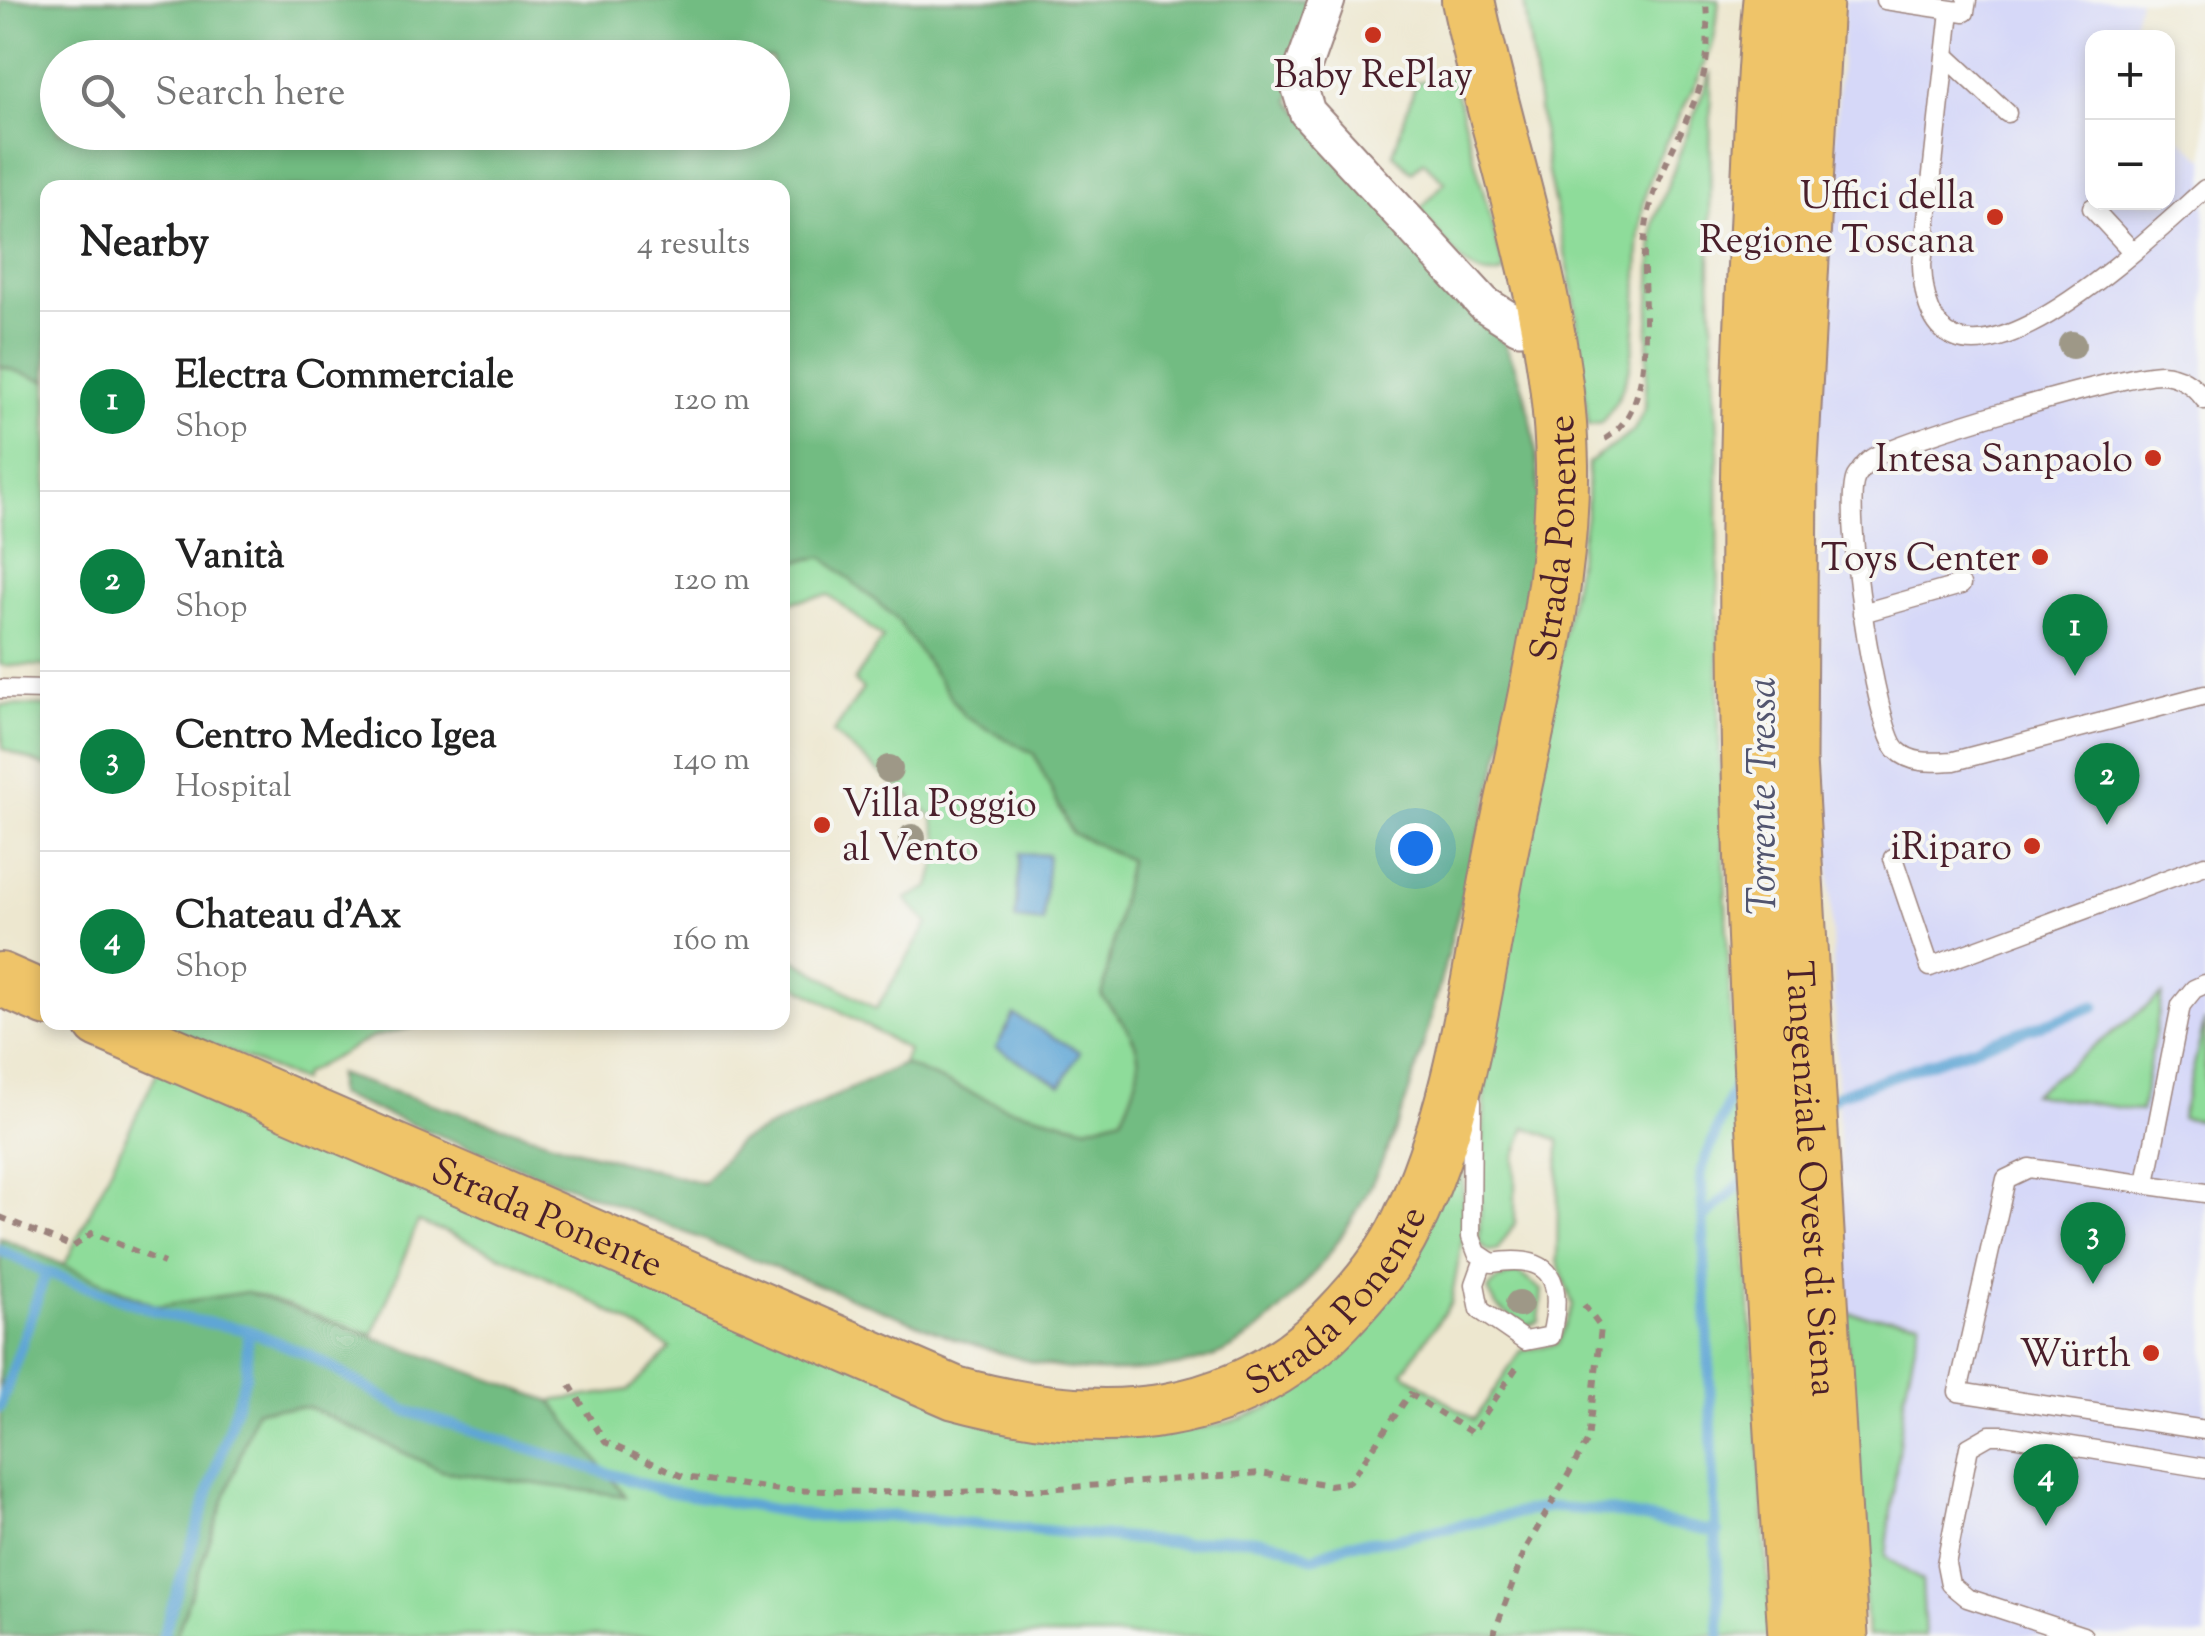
<!DOCTYPE html>
<meta charset="utf-8">
<style>
:root{--surface:#fff;--page:#f6f6f6;--text:#222;--muted:#767676;--line:#e0e0e0;--accent:#0b8043}
body{margin:0;font-family:"Sorts Mill Goudy",serif;background:var(--page);color:var(--text)}
.controls{position:absolute;right:30px;top:30px;display:grid;overflow:hidden;border-radius:20px;box-shadow:0 5px 15px #0003}
.controls button{width:90px;height:90px;display:grid;place-items:center;padding:0;border:0;border-bottom:2px solid var(--line);background:var(--surface);color:var(--text);font:50px sans-serif}
.you{position:absolute;left:1415px;top:848px;width:35px;height:35px;margin:-25px;border:8px solid #fff;border-radius:50%;background:#1a73e8;box-shadow:0 0 0 15px #1a73e833}
.badge{display:grid;place-items:center;width:65px;height:65px;border-radius:50%;background:var(--accent);color:#fff;font-size:32px;font-weight:700}
.pin{position:absolute;translate:-50% -82px;filter:drop-shadow(0 2px 5px #0008)}
.pin::after{content:'';position:absolute;top:52px;width:35px;height:30px;background:inherit;clip-path:polygon(0 0,100% 0,50% 100%)}
.list{margin:0;padding:0;list-style:none}
h2{display:flex;justify-content:space-between;align-items:center;height:130px;margin:0;padding:0 40px;font-size:42px}
h2 small{font-size:32px;font-weight:400;color:var(--muted)}
.list li{display:grid;grid-template-columns:65px 1fr auto;gap:30px;align-items:center;box-sizing:border-box;height:180px;padding:0 40px;border-top:2px solid var(--line)}
.list b{display:block;font-size:38px;white-space:nowrap}
.list p{margin:0;font-size:32px;white-space:nowrap;color:var(--muted)}
.list em{font-size:32px;font-style:normal;color:var(--muted)}
.icon{flex:none;width:55px;height:55px;fill:none;stroke:currentColor;stroke-width:2;stroke-linecap:round;stroke-linejoin:round}
.map{position:relative;flex:none;width:2205px;height:1636px;overflow:hidden}
.search{position:absolute;background:var(--surface);box-shadow:0 5px 15px #0003;left:40px;top:40px;width:750px;height:110px;display:flex;align-items:center;gap:25px;box-sizing:border-box;padding:0 35px;border-radius:55px;color:var(--muted);font-size:38px}
.panel{position:absolute;background:var(--surface);box-shadow:0 5px 15px #0003;left:40px;top:180px;width:750px;height:850px;border-radius:20px}
.map>svg:first-child{display:block}
.built{fill:#d6d8f8}
.green{fill:#8edc9a;stroke:#6c7e62;stroke-width:2.5}
.forest{fill:#72bc82;stroke:#5e6e56;stroke-width:2.5;fill-rule:evenodd}
.water{fill:#5ea6d5;stroke:#546280;stroke-width:2.5}
.lines{fill:none;stroke-linecap:round;stroke-linejoin:round}
.stream{stroke:#5ea6d5;stroke-width:11}
.lane-casing{stroke:#9c837d;stroke-width:21}
.street-casing{stroke:#9c837d;stroke-width:39}
.primary-casing{stroke:#9c837d;stroke-width:56}
.highway-casing{stroke:#9c837d;stroke-width:59}
.path{stroke:#9c837d;stroke-width:6;stroke-dasharray:8 8;stroke-linecap:butt}
.lane{stroke:#fff;stroke-width:18}
.street{stroke:#fff;stroke-width:35}
.primary{stroke:#efc469;stroke-width:52}
.highway{stroke:#efc469;stroke-width:55}
.tree{fill:#9e9887}
.poi-dot{fill:#c8321e;stroke:#f6f6f2;stroke-width:4}
.labels{text-anchor:middle;stroke-width:8;stroke-linejoin:round;paint-order:stroke}
.poi-label{font-size:38px;fill:#4a1f2b;stroke:#f6f6f2;text-anchor:end}
.street-label{font-size:38px;fill:#4a1f2b;stroke:#f6f6f2}
.water-label{font-size:40px;font-style:italic;fill:#52556f;stroke:#f6f6f2}
</style>
<div class="map">
<svg width="2205" height="1636" viewBox="0 0 2205 1636">
<rect width="100%" height="100%" fill="#f6f6f2"/>
<filter id="ink" filterUnits="userSpaceOnUse"><feTurbulence type="fractalNoise" baseFrequency=".01" numOctaves="2"/><feDisplacementMap in="SourceGraphic" scale="20" xChannelSelector="R" yChannelSelector="G"/><feConvolveMatrix kernelMatrix="1 2 1 2 8 2 1 2 1" color-interpolation-filters="sRGB"/></filter>
<filter id="wash" filterUnits="userSpaceOnUse"><feTurbulence type="fractalNoise" baseFrequency=".0048" numOctaves="4" result="noise"/><feDisplacementMap in="SourceGraphic" scale="40" xChannelSelector="R" yChannelSelector="G"/><feGaussianBlur stdDeviation="2.25" result="paint"/><feColorMatrix in="noise" values="0 0 0 0 0 0 0 0 0 0 0 0 0 0 0 0 0 1.4 0 .05"/><feComposite in="paint" operator="in"/></filter>
<g filter="url(#wash)">
<rect width="100%" height="100%" fill="#ede7cf"/>
<path class="built" d="M1845,0H2139L2130,37L2092,38V202H2168V129L2205,159V1636H1925L1922,1582L1886,1556L1905,1392L1920,1322L1845,1313L1815,435Z"/>
<path class="green" d="M1524,0H1719C1717,15 1717,32 1712,46C1695,96 1659,142 1646,193C1628,265 1654,364 1601,423L1588,425L1574,296L1548,173Z
M1711,71L1710,274L1718,433L1719,729L1730,1007L1772,1636H176L256,1410L308,1407L442,1471L624,1495L551,1401L629,1390L671,1349C590,1297 509,1254 418,1222L373,1335L247,1292L157,1306L63,1268L159,1068L1100,1436C1148,1433 1197,1433 1243,1418C1345,1387 1412,1232 1463,1145V1236L1451,1303L1403,1372L1474,1420L1521,1351L1557,1344L1573,1305L1557,1261L1559,1140L1526,1127L1515,1157V1224L1497,1250L1488,1251L1479,1243L1487,1034L1587,510L1588,463L1633,432L1645,409L1654,221Z
M1452,76L1505,272C1469,289 1440,233 1420,209L1445,182L1423,161L1412,172L1393,154L1416,82Z
M0,366L47,381V666L0,665Z
M823,557L896,618L964,716L1034,754L1072,833L1129,859L1103,997C1143,1044 1149,1058 1122,1117L1087,1127L1005,1107L903,1064L908,1050L783,978L782,952L876,1009L928,924L906,899L930,887L941,847L932,816L833,733L863,689L854,681L883,638L829,595L783,603V563Z
M0,705L47,706V767L3,749Z
M2162,995L2141,1111L2032,1094Z
M2205,1020V1121L2181,1118Z
M158,1023H429L373,1037L303,1074L301,1081Z
M1517,1272L1542,1290L1539,1322L1526,1326L1497,1307L1488,1290L1497,1280Z
M1845,1313L1920,1321L1905,1392L1886,1556L1922,1582L1925,1636H1867Z"/>
<path class="forest" d="M0,0H1315L1290,101L1504,343C1533,396 1540,457 1538,518C1534,649 1495,776 1461,902C1430,1017 1407,1141 1338,1241C1313,1278 1277,1319 1239,1344C1194,1373 1106,1376 1055,1367C1021,1361 986,1348 953,1338L337,1095V1074L575,1149L703,1183L738,1142L903,1064L1005,1107L1087,1127L1122,1117C1149,1058 1143,1044 1102,997L1129,860L1072,833L1034,754L964,716L896,618L823,557L783,563L782,188H48L47,381L0,366ZM58,58H772V132H58Z
M0,1237L157,1306L247,1292L551,1401L625,1496L442,1471L309,1407L256,1410L176,1636H0Z"/>
<path class="water" d="M1020,853L1048,855L1043,922L1015,919Z
M1014,1015L1080,1052L1061,1085L996,1048Z"/>
<g class="lines">
<path class="stream" d="M1827,1104L1837,1095L2095,1006
M1703,1219L1751,1174
M0,1250L46,1272L170,1316L248,1330L313,1357L407,1411L665,1491L818,1517L894,1516L1186,1544C1228,1534 1274,1536 1312,1558L1350,1543L1389,1540L1548,1507L1608,1511L1718,1533
M0,1407L46,1272
M163,1636L246,1374L248,1330
M1720,1636L1701,1171L1740,1072"/>
</g>
</g>
<g filter="url(#ink)">
<g class="lines">
<defs>
<path id="lane" d="M1885,0L1965,12L1967,0
M1950,11L1922,265C1929,455 2152,235 2205,189
M1948,58L2007,113
M2092,208L2133,252
M2205,400C2194,385 2180,375 2161,374C2128,373 1897,440 1871,459C1865,463 1860,471 1856,477C1842,502 1875,730 1897,750C1912,765 1935,762 1954,761L2205,695
M1862,613L1961,585
M0,689L48,690
M1893,858L1930,967L2205,865
M1472,1102L1471,1237L1477,1253L1492,1263C1553,1253 1564,1281 1551,1336L1525,1341L1480,1310L1475,1284L1484,1259
M2146,1183L2181,1005L2194,989L2205,984
M2205,1193L2029,1168L2006,1179L1958,1392L2205,1430
M2083,1636L1967,1598L1950,1584L1946,1564L1969,1447L1990,1435H2005L2205,1468"/>
<path id="street" d="M1327,0L1298,82L1307,112L1484,304L1519,326L1547,323"/>
<g id="primary">
<path d="M0,979L48,1000"/>
<path id="s1" d="M100,1022L955,1393C1102,1433 1242,1427 1349,1306C1372,1281 1391,1257 1406,1226C1462,1112 1477,977 1501,854C1526,727 1564,594 1562,465C1559,305 1500,155 1468,0"/>
</g>
<g id="highway">
<path d="M1771,0C1763,79 1761,159 1757,238C1730,705 1767,1170 1796,1636"/>
<path id="s2" d="M1815,0L1790,463L1788,760L1840,1636"/>
</g>
</defs>
<use href="#lane" class="lane-casing"/>
<use href="#street" class="street-casing"/>
<use href="#primary" class="primary-casing"/>
<use href="#highway" class="highway-casing"/>
<path class="path" d="M1605,439C1663,405 1639,294 1645,236C1650,178 1687,131 1703,77C1710,53 1707,25 1706,0
M0,1217L73,1247L92,1233L164,1263
M570,1385L605,1442L684,1477L780,1490L921,1493L1046,1489L1261,1473L1329,1485L1349,1482L1410,1394L1472,1433L1519,1364
M1493,1636L1525,1550L1588,1440L1601,1328L1584,1305"/>
<use href="#lane" class="lane"/>
<use href="#street" class="street"/>
<use href="#primary" class="primary"/>
<use href="#highway" class="highway"/>
</g>
<g class="tree">
<circle cx="2072" cy="345" r="14"/>
<circle cx="889" cy="769" r="14"/>
<circle cx="912" cy="838" r="14"/>
<circle cx="1519" cy="1304" r="14"/>
</g>
</g>
<g class="poi-dot">
<circle cx="1373" cy="35" r="10"/>
<circle cx="1995" cy="217" r="10"/>
<circle cx="2153" cy="458" r="10"/>
<circle cx="2040" cy="557" r="10"/>
<circle cx="822" cy="825" r="10"/>
<circle cx="2032" cy="846" r="10"/>
<circle cx="2151" cy="1353" r="10"/>
</g>
<g class="labels">
<g class="poi-label">
<text x="1373" y="87" text-anchor="middle">Baby RePlay</text>
<text x="1975" y="208">Uffici della<tspan x="1975" dy="44">Regione Toscana</tspan></text>
<text x="2133" y="471">Intesa Sanpaolo</text>
<text x="2020" y="570">Toys Center</text>
<text x="842" y="816" text-anchor="start">Villa Poggio<tspan x="842" dy="44">al Vento</tspan></text>
<text x="2012" y="859">iRiparo</text>
<text x="2131" y="1366">Würth</text>
</g>
<g class="street-label">
<text dy="13" stroke="none"><textPath href="#s1" startOffset="2165">Strada Ponente</textPath></text>
<text dy="13" stroke="none"><textPath href="#s2" startOffset="1180">Tangenziale Ovest di Siena</textPath></text>
<text dy="13" stroke="none"><textPath href="#s1" startOffset="488">Strada Ponente</textPath></text>
<text dy="13" stroke="none"><textPath href="#s1" startOffset="1355">Strada Ponente</textPath></text>
</g>
<g class="water-label">
<text transform="translate(1761 796) rotate(-90)" y="14">Torrente Tressa</text>
</g>
</g>
</svg>
<div class="controls">
<button>+</button>
<button>−</button>
</div>
<div class="you"></div>
<div class="pin badge" style="left:2075px;top:676px">1</div>
<div class="pin badge" style="left:2107px;top:825px">2</div>
<div class="pin badge" style="left:2093px;top:1284px">3</div>
<div class="pin badge" style="left:2046px;top:1526px">4</div>
<div class="search"><svg class="icon" aria-label="search" viewBox="0 0 24 24"><circle cx="10" cy="10" r="6"/><path d="M15 15l6 6"/></svg>Search here</div>
<section class="panel">
<h2>Nearby<small>4 results</small></h2>
<ul class="list">
<li><span class="badge">1</span><div><b>Electra Commerciale</b><p>Shop</p></div><em>120 m</em></li>
<li><span class="badge">2</span><div><b>Vanità</b><p>Shop</p></div><em>120 m</em></li>
<li><span class="badge">3</span><div><b>Centro Medico Igea</b><p>Hospital</p></div><em>140 m</em></li>
<li><span class="badge">4</span><div><b>Chateau d'Ax</b><p>Shop</p></div><em>160 m</em></li>
</ul>
</section>
</div>
